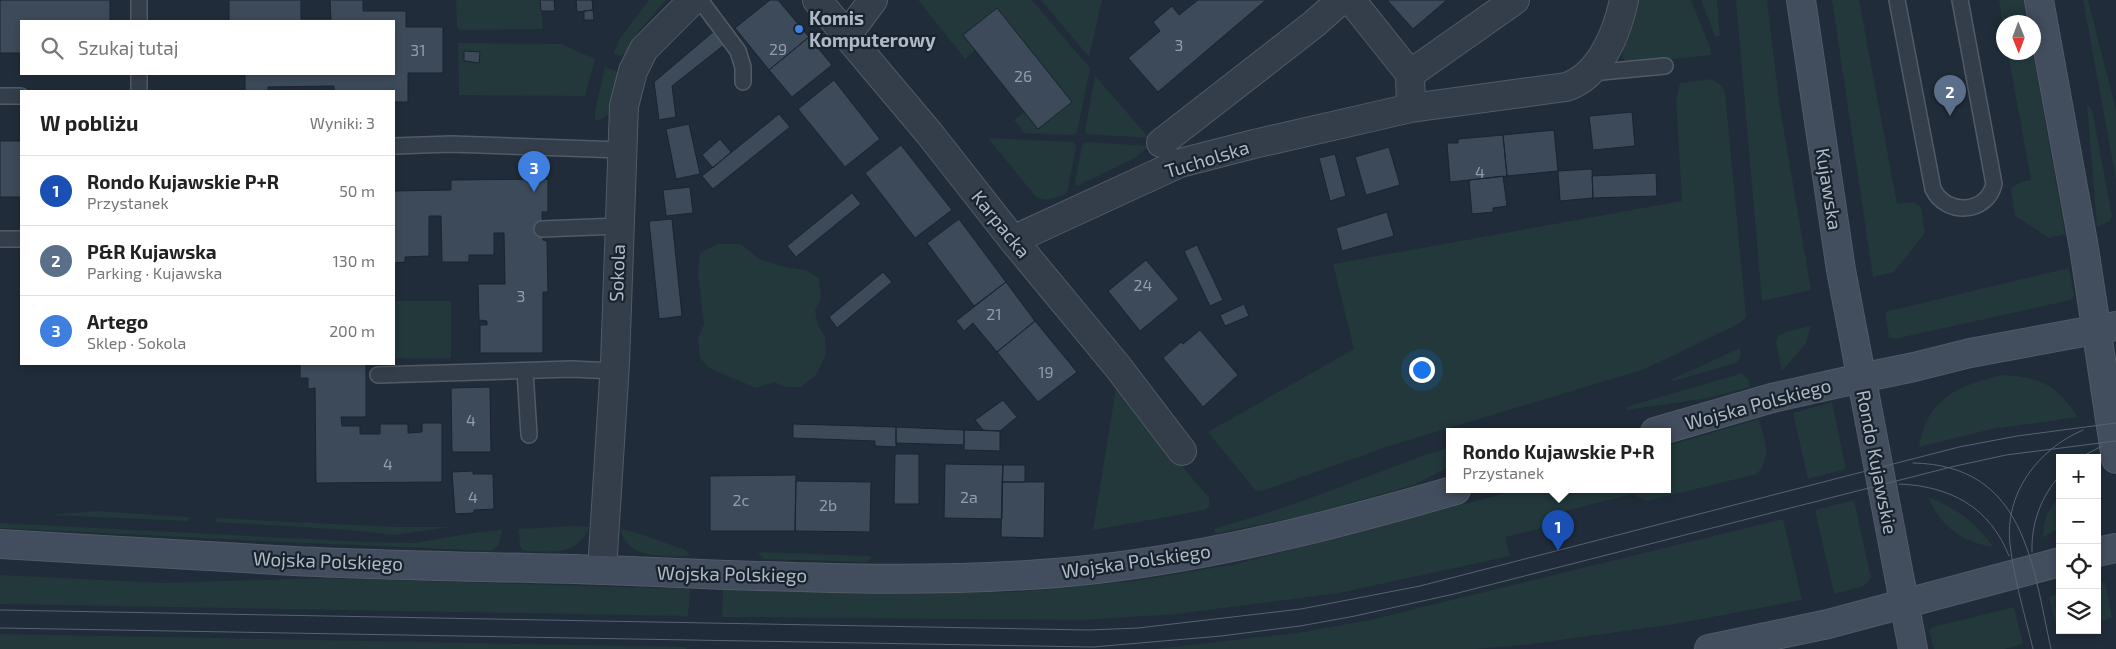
<!DOCTYPE html>
<html lang="pl">
<meta charset="utf-8">
<style>
:root{--surface:#fff;--page:#f2f2f2;--text:#222;--muted:#767676;--line:#e0e0e0;--accent:#4c6384}
body{margin:0;font-family:"Exo 2",sans-serif;background:var(--page);color:var(--text)}
.controls{position:absolute;right:15px;bottom:15px;display:grid;overflow:hidden;border-radius:0px;box-shadow:0 2px 8px #0003}
.controls button{width:45px;height:45px;display:grid;place-items:center;padding:0;border:0;border-bottom:1px solid var(--line);background:var(--surface);color:var(--text);font:25px sans-serif}
.compass{position:absolute;left:1996px;top:15px;width:45px;height:45px;border-radius:50%;background:var(--surface);box-shadow:0 2px 8px #0003;rotate:179deg}
.you{position:absolute;left:1421px;top:369px;width:18px;height:18px;margin:-12px;border:4px solid #fff;border-radius:50%;background:#1a73e8;box-shadow:0 0 0 8px #1a73e833}
.badge{display:grid;place-items:center;width:32px;height:32px;border-radius:50%;background:var(--accent);color:#fff;font-size:16px;font-weight:700}
.pin{position:absolute;translate:-50% -41px;filter:drop-shadow(0 1px 2px #0008)}
.pin::after{content:'';position:absolute;top:26px;width:18px;height:15px;background:inherit;clip-path:polygon(0 0,100% 0,50% 100%)}
.popup{position:absolute;left:1446px;top:428px;width:225px;height:65px;box-sizing:border-box;display:grid;place-content:center;border-radius:0px;background:var(--surface);filter:drop-shadow(0 1px 4px #0005);font-size:16px;white-space:nowrap;color:var(--muted)}
.popup b{font-size:19px;color:var(--text)}
.popup::after{content:'';position:absolute;left:50%;top:100%;margin-left:-10px;border:10px solid transparent;border-top-color:var(--surface)}
.list{margin:0;padding:0;list-style:none}
h2{display:flex;justify-content:space-between;align-items:center;height:65px;margin:0;padding:0 20px;font-size:21px}
h2 small{font-size:16px;font-weight:400;color:var(--muted)}
.list li{display:grid;grid-template-columns:32px 1fr auto;gap:15px;align-items:center;box-sizing:border-box;height:70px;padding:0 20px;border-top:1px solid var(--line)}
.list b{display:block;font-size:19px;white-space:nowrap}
.list p{margin:0;font-size:16px;white-space:nowrap;color:var(--muted)}
.list em{font-size:16px;font-style:normal;color:var(--muted)}
.icon{flex:none;width:28px;height:28px;fill:none;stroke:currentColor;stroke-width:2;stroke-linecap:round;stroke-linejoin:round}
.map{position:relative;flex:none;width:2116px;height:649px;overflow:hidden}
.search{position:absolute;background:var(--surface);box-shadow:0 2px 8px #0003;left:20px;top:20px;width:375px;height:55px;display:flex;align-items:center;gap:12px;box-sizing:border-box;padding:0 18px;border-radius:0px;color:var(--muted);font-size:19px}
.panel{position:absolute;background:var(--surface);box-shadow:0 2px 8px #0003;left:20px;top:90px;width:375px;height:275px;border-radius:0px}
.map>svg:first-child{display:block}
.green{fill:#22383a}
.building{fill:#3c4a59;stroke:#1b2430}
.lines{fill:none;stroke-linecap:round;stroke-linejoin:round}
.lane-casing{stroke:#515b67;stroke-width:18}
.street-casing{stroke:#515b67;stroke-width:30}
.secondary-casing{stroke:#515b67;stroke-width:30}
.lane{stroke:#343d4a;stroke-width:15}
.street{stroke:#343d4a;stroke-width:28}
.secondary{stroke:#424d5d;stroke-width:28}
.tram{stroke:#566271;stroke-width:1}
.shop-dot{fill:#3f7fe0;stroke:#19232e;stroke-width:2}
.labels{text-anchor:middle;stroke-width:4.5;stroke-linejoin:round;paint-order:stroke}
.number-label{font-size:16px;fill:#929cab}
.poi-label{font-size:19px;font-weight:bold;fill:#aeb8c6;stroke:#19232e;text-anchor:start}
.street-label{font-size:19px;fill:#aeb8c6;stroke:#19232e}
</style>
<div class="map">
<svg width="2116" height="649" viewBox="0 0 2116 649">
<rect width="100%" height="100%" fill="#202c39"/>
<path class="green" d="M456,0H540L543,29L459,30L457,26Z
M649,0H666L638,32L626,53L620,56L613,54L621,37Z
M918,0H1032L1090,68L1077,132L1074,135L1024,133L1014,120L1024,112L1038,129L1071,102L963,35L975,50L965,59Z
M1041,0H1102L1089,57Z
M1632,0H1691L1710,47L1711,55L1632,64C1625,61 1622,59 1621,52Z
M1701,0H1717L1720,36H1715Z
M1736,0H1767L1779,102L1811,290L1762,301Z
M1832,0H1859L1897,204L1912,202L1921,207L1925,233L1894,272L1873,277Z
M1999,0H2024L2028,22H2004L2003,26Z
M2083,0H2088L2116,110V180Z
M458,43L561,44L595,59L585,96L459,95Z
M2008,53H2033L2065,234L2049,238L2015,216L2011,189L2020,182L2031,180Z
M605,67L620,73C617,90 616,119 595,121V111Z
M1095,76L1149,138L1087,134L1085,131Z
M1712,79L1721,85L1725,92L1746,317L1740,323L1645,369L1389,446L1262,491L1255,490L1208,432L1354,349L1333,264L1682,201L1676,99L1680,83Z
M2087,105L2092,109L2112,216L2109,222L2097,227Z
M988,138L1073,142L1076,147L1067,193C1056,198 1048,202 1036,197Z
M1086,142L1149,146L1136,157L1077,186L1075,182L1082,146Z
M718,244H741L759,259L785,267L806,270L819,278L821,298L815,311L818,325L825,337L826,355L816,375L801,387H785L774,382L756,388L709,368L700,358L698,338L704,324L698,274L700,253Z
M2069,268L2074,295L2071,300L1894,339L1889,337L1885,312Z
M394,301H451V358H394Z
M1811,326L1806,343L1782,371L1776,342L1778,336L1788,331Z
M1740,348C1741,355 1741,358 1736,363L1674,381L1670,380Z
M1739,374H1742L1748,379L1750,387L1708,398L1627,410L1626,407Z
M2001,375C2040,377 2056,384 2078,417L1992,429L1919,447C1928,397 1956,387 2001,375Z
M1116,388L1209,498V507L1205,510L1093,530Z
M1832,402L1846,469L1808,479L1793,413Z
M1759,419C1764,440 1773,456 1757,474L1647,501L1633,494L1557,513L1552,526L1505,537L1510,556L1339,593L1177,614L1082,620L722,617L723,590L910,593L1017,592L1135,581L1236,564L1518,490H1667V446Z
M1449,447V467L1414,485L1386,493L1297,517L1218,533L1214,532L1215,528C1295,508 1371,473 1449,447Z
M2060,494V527L2042,538L2046,516Z
M1928,497C1946,504 1962,513 1976,526C1983,533 1988,541 1994,547C1963,543 1941,527 1928,497Z
M1854,500L1871,578L1864,586L1834,594L1815,510Z
M96,511L189,517L188,521L48,515Z
M216,518L397,527H450L394,535L348,530L215,522Z
M1783,519L1802,600L1675,624L1531,644L1476,649H1154L1297,633L1370,620Z
M0,523L366,542L414,543L479,532L502,530L499,544L492,551L281,542L0,528Z
M572,526L589,527C579,556 552,552 526,551L521,549L518,529Z
M620,529L631,531L686,550L690,556C664,556 629,561 620,529Z
M758,552L871,556V558L866,562L763,559Z
M0,575L164,583L323,578L690,589L688,616L0,604Z
M2105,582L2112,618L2097,622V584Z
M2060,594V630H2068L2058,633L2049,597Z
M2014,607L2023,644L2004,649H1934L1929,631L1933,627Z
M0,634L686,647V649H0Z"/>
<path class="building" d="M0,0H110V21H21V53H0Z
M229,0H301V19H331L330,0H363V11H406V27H443V73H408V102H394V91H334V86L268,87V91H245V74H394V21H229Z
M540,0H554L555,11H541Z
M576,0H592L593,10L577,12Z
M770,0H778L809,37L769,70L735,28Z
M1198,0H1266L1158,92L1128,58L1160,31L1153,22L1172,6L1179,15Z
M1387,0H1447L1413,29Z
M997,8L1072,102L1038,129L963,35Z
M593,10L594,20H584V11Z
M713,32L724,45L672,86L676,117L659,120L654,82Z
M809,37L832,65L792,97L769,70Z
M464,51L480,52L479,63L464,61Z
M834,80L880,139L845,167L798,109Z
M1632,112L1635,146L1593,150L1589,116Z
M779,114L790,127L713,189L702,176Z
M689,124L700,174L676,179L666,129Z
M1554,130L1558,171L1507,176L1503,135Z
M1503,135L1507,176L1450,182L1447,143H1458V139Z
M720,139L731,152L713,168L702,155Z
M0,141H21V197H0Z
M901,145L952,210L915,238L865,173Z
M1389,147L1400,185L1366,195L1355,157Z
M1335,154L1346,196L1330,201L1319,158Z
M1592,169L1593,198L1560,201L1558,171Z
M1656,173L1657,196L1593,198L1592,176Z
M1503,176L1507,206L1493,208V212L1472,214L1469,180Z
M548,179V212H542L543,240L547,241L548,292H543V353H480V325H487V321L479,320L478,284H505L504,233H494V255H469V262H442L441,216H429V256L405,257V262L394,263V191L451,190V180Z
M690,187L693,213L666,216L663,190Z
M852,193L861,204L796,257L787,246Z
M1387,212L1394,236L1342,251L1336,228Z
M672,219L682,316L659,319L649,221Z
M959,219L1006,282L974,306L927,243Z
M1197,245L1223,300L1210,306L1184,251Z
M1146,260L1179,299L1140,331L1108,291Z
M883,272L892,282L837,328L829,317Z
M1006,282L1035,321L997,352L973,323L964,331L956,321Z
M1244,304L1249,316L1225,326L1220,315Z
M1035,321L1077,372L1038,402L997,352Z
M1200,330L1238,375L1203,407L1163,358L1181,342L1183,344Z
M300,364H366V417H341L342,426H360V434H380V424H408V433L422,432V423H442V482L316,483L315,388L308,389V378H300Z
M490,387L491,452H452L451,388Z
M1003,400L1017,417L1000,431L983,430L975,420Z
M793,424L896,427V447L875,446V441L793,438Z
M896,427L964,430V445L896,443Z
M964,430L1000,431V451L964,450Z
M895,454H919V504H894Z
M945,464L1003,465L1002,519L944,518Z
M1003,465H1025V482H1002Z
M473,471V474H493L494,509L474,510V513L455,514L452,472Z
M796,475L795,531H710V476Z
M796,481L871,482L870,532L795,531Z
M1002,482H1045L1044,538L1001,537Z"/>
<g class="lines">
<defs>
<path id="lane" d="M700,0L738,51L743,67V82
M1897,0L1933,189C1946,216 1987,214 1994,184L1960,0
M139,21V0
M1591,73L1665,66
M139,91V74
M0,96H21
M394,146L451,144L621,150
M542,229L619,226
M0,239H21
M525,371L529,435
M378,375L571,369L614,371"/>
<path id="street" d="M817,0L929,133L1013,240L1118,367L1182,451
M1351,0L1410,74L1411,108
M847,35L873,0
M1410,74L1515,0
M1161,143L1314,24L1341,0
M1013,240L1180,163L1254,144L1411,108L1566,87C1600,76 1617,33 1624,0
M602,570L615,363L624,106L633,71L644,49L693,0"/>
<path id="secondary" d="M1801,0L1841,270L1913,649
M2039,0L2084,248L2116,459
M1655,432L1772,398L1861,378L1914,367L1970,353L2116,326
M0,544C98,549 196,556 294,561C397,566 501,567 604,570C765,576 936,587 1097,569C1219,555 1338,524 1456,490
M2097,552L2116,548
M1709,649L1828,624L2060,562"/>
</defs>
<use href="#lane" class="lane-casing"/>
<use href="#street" class="street-casing"/>
<use href="#secondary" class="secondary-casing"/>
<use href="#lane" class="lane"/>
<use href="#street" class="street"/>
<use href="#secondary" class="secondary"/>
<path class="tram" d="M2079,458L2102,446
M1913,463C2025,465 2032,563 2051,649
M1899,484C1950,486 1990,507 2009,556
M2032,552C2031,523 2041,497 2060,475
M0,610L1089,630L1138,628L1301,609L1420,586L1959,447L2017,436L2116,423
M0,628L1093,647L1221,636L1300,626L1355,616L1454,594L1951,467L2006,455L2116,441
M2033,649C2025,615 2014,580 2010,544C2004,494 2038,449 2083,430"/>
</g>
<circle class="shop-dot" cx="799" cy="29" r="5"/>
<g class="labels">
<g class="number-label">
<text x="1179" y="51">3</text>
<text x="778" y="55">29</text>
<text x="418" y="56">31</text>
<text x="1023" y="82">26</text>
<text x="1480" y="178">4</text>
<text x="1143" y="291">24</text>
<text x="521" y="302">3</text>
<text x="994" y="320">21</text>
<text x="1046" y="378">19</text>
<text x="471" y="426">4</text>
<text x="388" y="470">4</text>
<text x="473" y="503">4</text>
<text x="969" y="503">2a</text>
<text x="741" y="506">2c</text>
<text x="828" y="511">2b</text>
</g>
<g class="poi-label">
<text x="809" y="25">Komis<tspan x="809" dy="22">Komputerowy</tspan></text>
</g>
<g class="street-label">
<text transform="translate(1207 159) rotate(-17)" y="7">Tucholska</text>
<text transform="translate(1829 189) rotate(81)" y="7">Kujawska</text>
<text transform="translate(1001 224) rotate(51)" y="7">Karpacka</text>
<text transform="translate(617 273) rotate(-88)" y="7">Sokola</text>
<text transform="translate(1758 404) rotate(-15)" y="7">Wojska Polskiego</text>
<text transform="translate(1877 462) rotate(79)" y="7">Rondo Kujawskie</text>
<text transform="translate(328 561) rotate(2)" y="7">Wojska Polskiego</text>
<text transform="translate(1136 561) rotate(-8)" y="7">Wojska Polskiego</text>
<text transform="translate(732 574) rotate(1)" y="7">Wojska Polskiego</text>
</g>
</g>
</svg>
<div class="controls">
<button>+</button>
<button>−</button>
<button><svg class="icon" aria-label="locate" viewBox="0 0 24 24"><circle cx="12" cy="12" r="6"/><path d="M12 2v4M12 18v4M2 12h4M18 12h4"/></svg></button>
<button><svg class="icon" aria-label="layers" viewBox="0 0 24 24"><path d="M12 4l9 5-9 5-9-5zM3 14l9 5 9-5"/></svg></button>
</div>
<svg class="compass" viewBox="-18 -18 36 36"><path d="M0-13l5 13h-10z" fill="#e53935"/><path d="M0 13l5-13h-10z" fill="#767676"/></svg>
<div class="you"></div>
<div class="pin badge" style="left:1558px;top:551px;background:#1a4fb4">1</div>
<div class="popup"><b>Rondo Kujawskie P+R</b>Przystanek</div>
<div class="pin badge" style="left:1950px;top:116px;background:#5c6f8a">2</div>
<div class="pin badge" style="left:534px;top:192px;background:#3f7fe0">3</div>
<div class="search"><svg class="icon" aria-label="search" viewBox="0 0 24 24"><circle cx="10" cy="10" r="6"/><path d="M15 15l6 6"/></svg>Szukaj tutaj</div>
<section class="panel">
<h2>W pobliżu<small>Wyniki: 3</small></h2>
<ul class="list">
<li><span class="badge" style="background:#1a4fb4">1</span><div><b>Rondo Kujawskie P+R</b><p>Przystanek</p></div><em>50 m</em></li>
<li><span class="badge" style="background:#5c6f8a">2</span><div><b>P&amp;R Kujawska</b><p>Parking · Kujawska</p></div><em>130 m</em></li>
<li><span class="badge" style="background:#3f7fe0">3</span><div><b>Artego</b><p>Sklep · Sokola</p></div><em>200 m</em></li>
</ul>
</section>
</div>
